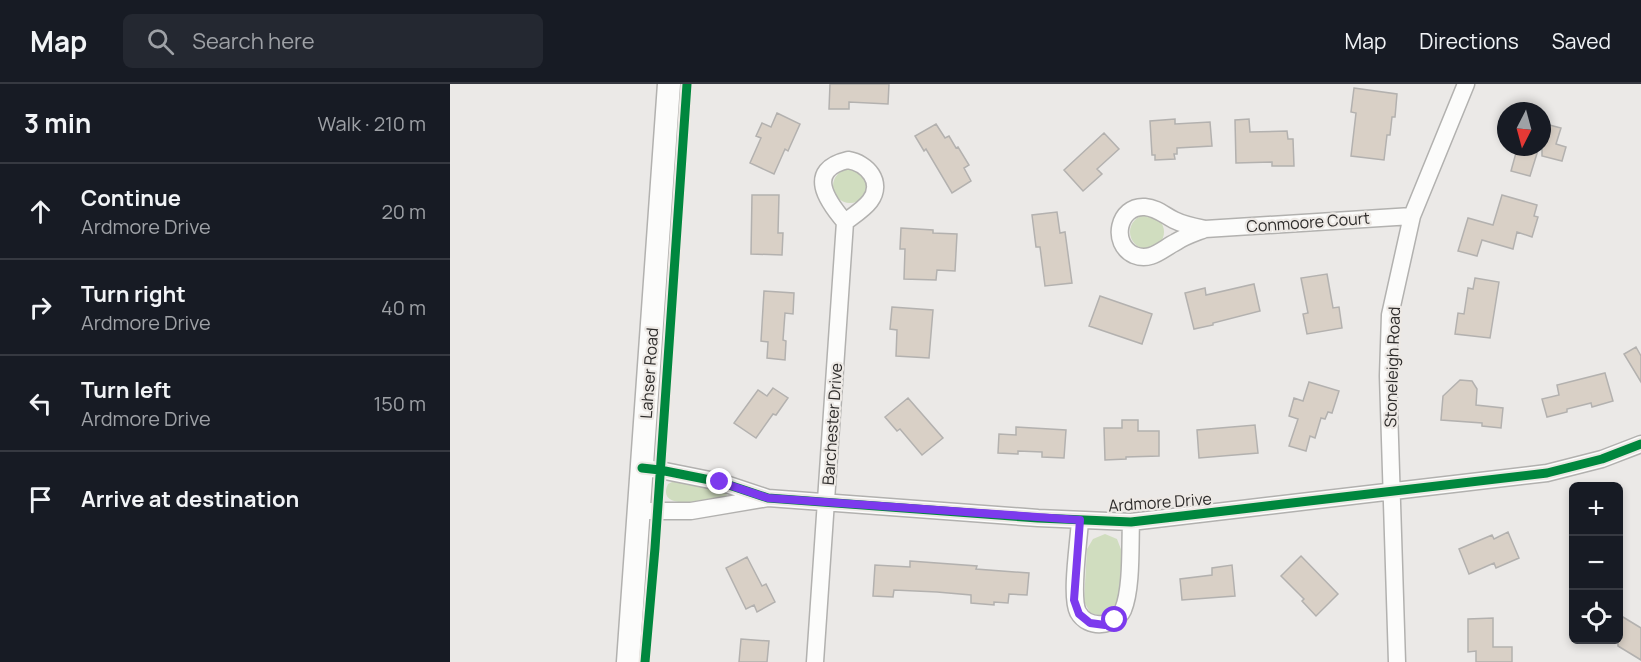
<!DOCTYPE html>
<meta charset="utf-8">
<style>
:root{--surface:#171b24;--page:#242831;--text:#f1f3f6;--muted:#9ea1a6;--line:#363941}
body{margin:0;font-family:Manrope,sans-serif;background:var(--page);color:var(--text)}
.controls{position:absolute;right:18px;bottom:18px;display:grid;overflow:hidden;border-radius:9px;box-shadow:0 3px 9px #0003}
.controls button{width:54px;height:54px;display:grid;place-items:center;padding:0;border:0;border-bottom:2px solid var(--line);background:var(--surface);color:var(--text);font:30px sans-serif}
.compass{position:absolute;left:1047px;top:18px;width:54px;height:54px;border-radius:50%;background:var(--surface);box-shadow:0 3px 9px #0003;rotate:186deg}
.stop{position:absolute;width:18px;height:18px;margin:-14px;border:4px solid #7c3aed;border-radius:50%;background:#fff}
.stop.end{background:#7c3aed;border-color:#fff;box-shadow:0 2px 6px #0008}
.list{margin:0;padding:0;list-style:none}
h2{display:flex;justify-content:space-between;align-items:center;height:78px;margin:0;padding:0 24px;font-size:26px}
h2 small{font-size:20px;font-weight:400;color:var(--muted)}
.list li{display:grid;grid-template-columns:39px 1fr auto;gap:18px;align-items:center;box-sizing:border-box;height:96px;padding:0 24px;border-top:2px solid var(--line)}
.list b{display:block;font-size:22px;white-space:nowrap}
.list p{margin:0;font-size:20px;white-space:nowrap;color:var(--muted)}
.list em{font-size:20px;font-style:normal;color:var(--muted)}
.icon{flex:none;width:33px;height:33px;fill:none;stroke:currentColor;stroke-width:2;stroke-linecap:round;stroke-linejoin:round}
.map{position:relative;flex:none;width:1191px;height:578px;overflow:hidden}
header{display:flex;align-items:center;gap:36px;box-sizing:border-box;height:84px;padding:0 30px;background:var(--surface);border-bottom:2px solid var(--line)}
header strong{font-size:28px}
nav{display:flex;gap:33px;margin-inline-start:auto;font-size:21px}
.search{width:420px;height:54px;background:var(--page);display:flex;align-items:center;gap:15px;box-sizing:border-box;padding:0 21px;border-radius:9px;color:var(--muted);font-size:22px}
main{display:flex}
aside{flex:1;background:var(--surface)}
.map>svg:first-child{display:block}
.green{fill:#d0ddbf}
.building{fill:#d9d0c6;stroke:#b3b1af;stroke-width:1.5}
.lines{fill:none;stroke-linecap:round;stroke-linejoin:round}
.street-casing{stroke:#b2b1af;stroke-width:19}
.secondary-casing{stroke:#b2b1af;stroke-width:25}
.street{stroke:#fcfcfb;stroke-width:16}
.secondary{stroke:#fcfcfb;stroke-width:22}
.cycleway-casing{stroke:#ede9e5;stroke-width:13}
.cycleway{stroke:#00873e;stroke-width:9}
.route{stroke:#7c3aed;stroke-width:8}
.labels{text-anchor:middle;stroke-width:4.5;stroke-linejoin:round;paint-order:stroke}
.street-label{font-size:16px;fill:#2e2c2b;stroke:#ede9e5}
</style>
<header>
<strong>Map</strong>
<div class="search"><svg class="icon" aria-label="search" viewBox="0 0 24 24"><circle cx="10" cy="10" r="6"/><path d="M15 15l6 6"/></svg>Search here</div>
<nav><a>Map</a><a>Directions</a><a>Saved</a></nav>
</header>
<main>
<aside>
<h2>3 min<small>Walk · 210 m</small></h2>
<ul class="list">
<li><svg class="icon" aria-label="ahead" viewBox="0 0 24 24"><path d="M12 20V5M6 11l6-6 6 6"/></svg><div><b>Continue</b><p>Ardmore Drive</p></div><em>20 m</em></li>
<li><svg class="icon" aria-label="right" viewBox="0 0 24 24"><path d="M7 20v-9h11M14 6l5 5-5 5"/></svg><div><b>Turn right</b><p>Ardmore Drive</p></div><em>40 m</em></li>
<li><svg class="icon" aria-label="left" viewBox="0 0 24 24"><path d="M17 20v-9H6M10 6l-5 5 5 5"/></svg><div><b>Turn left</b><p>Ardmore Drive</p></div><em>150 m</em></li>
<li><svg class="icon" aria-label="arrive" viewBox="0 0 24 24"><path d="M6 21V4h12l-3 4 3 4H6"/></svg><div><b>Arrive at destination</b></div></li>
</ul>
</aside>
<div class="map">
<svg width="1191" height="578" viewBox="0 0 1191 578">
<rect width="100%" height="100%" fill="#ebe9e7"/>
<path class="green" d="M383 102a17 17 0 1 1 34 0a17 17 0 1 1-34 0Z
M680 148a17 17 0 1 1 34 0a17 17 0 1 1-34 0Z
M222,398C241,398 258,402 276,409L278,413C265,415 204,430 218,400Z
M655,450L667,455L672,468L669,517L664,527L653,532L640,529L634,517L637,465L643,455Z"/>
<path class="building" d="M380,0H439L438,20L399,18V25H379Z
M904,4L947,10L945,33H942L940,51H937L934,76L901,72L906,29L901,28Z
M327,29L350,40L338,67L335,65L324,90L300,79L311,54L306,52L312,39L321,43Z
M725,35V40L760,38L762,62L727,64V70H724L725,75L705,76V71H702L700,37Z
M799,35L800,48L837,47L838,55H843L844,82H822V78L786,79L785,36Z
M1092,39L1111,44L1106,60L1116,63L1112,77L1092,72Z
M486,40L495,54L499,52L506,64L508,63L519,81L514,84L521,97L502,109L476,65L474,67L465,52Z
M654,49L669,65L647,85L652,90L633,107L614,86Z
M1073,63H1089L1080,92L1061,87L1067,65L1072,67Z
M302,111H329L328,149H333L332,171L301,170Z
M1052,111L1087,121L1084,132L1088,133L1082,153L1067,148L1063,165L1032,156L1027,172L1008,167L1018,134L1043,141Z
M607,128L610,149L615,148L622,199L595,202L590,163H586L582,131Z
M451,144L483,146V149L507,150L505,187L487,186L486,196L454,195L455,165H450Z
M877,190L883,224L889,223L892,244L857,250L853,230L858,229L851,194Z
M1025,194L1049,198L1040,254L1005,250L1008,229L1014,230L1018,204L1023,205Z
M804,200L810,227L763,239V241L744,245L735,209L755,204L756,211Z
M314,207L344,209L343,230L335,229L333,256L336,257L335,276L317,274L318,258L311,257Z
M650,212L702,230L692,260L639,242Z
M442,223L483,226L479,274L446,272L447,246L440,245Z
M1186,263L1191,272V298L1174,270Z
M1155,289L1163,317L1142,323L1141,319L1117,325V328L1097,333L1092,315L1109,311L1107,301Z
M1010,296L1022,297L1027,305L1026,321L1053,324L1051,344L1032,342V339L991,336L993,312Z
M859,298L889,307L882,329L878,328L875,335L871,334L865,354L860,352L856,367L839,362L848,335L839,332L844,314L853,317Z
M323,304L338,314L326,331L323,330L306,354L284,339L308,306L317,312Z
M458,314L493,354L472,371L450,345L447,347L435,333Z
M672,336H688V347H709V372L676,373V375L655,376L654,344H672Z
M805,341L808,369L749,374L747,346Z
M566,343L616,346L614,374L592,373V368L568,367V370L548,369L549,350L566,351Z
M1058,448L1069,474L1046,484L1044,479L1019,490L1009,465L1042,451L1044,455Z
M851,472L888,510L866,532L852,517L854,515L831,492Z
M297,473L312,502L316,500L325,518L307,528L304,521L296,525L276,484Z
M460,477L527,482L526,485L579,489L577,511L559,510L558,519L544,518V521L521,519V511L487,508L444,506L443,513L423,512L425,481L460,483Z
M782,481L785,512L732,516L730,495L762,491V484Z
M1168,530L1191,544V576L1168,562Z
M1043,534V563H1062V578H1026V567L1018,568V535Z
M291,555L319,557L317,578H289Z"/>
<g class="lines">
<defs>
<path id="street" d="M398,76C417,79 434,98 420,117C414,125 403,132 395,138C377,117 355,86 398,76Z
M755,145C745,149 735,152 726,158C712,165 701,178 684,171C660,160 668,121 695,123C707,124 714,131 724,136C734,141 745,143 755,145L962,132
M192,384L210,386L270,398L318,414L588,434L681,438L1097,389L1152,375L1191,360
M189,427H241L318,414
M630,436C629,457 620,512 628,528C638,546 665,543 673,526C682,505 680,461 681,438
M365,578L395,138
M947,578L938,292L940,231L962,132L1016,0"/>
<path id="secondary" d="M178,578L219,0"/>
</defs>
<use href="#street" class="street-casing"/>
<use href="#secondary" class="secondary-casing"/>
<use href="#street" class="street"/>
<use href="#secondary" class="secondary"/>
<defs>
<path id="cycleway" d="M192,384L210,386L270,398L318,414L588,434L681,438L1097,389L1152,375L1191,360
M195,578L205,464L237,0"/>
</defs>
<use href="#cycleway" class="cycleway-casing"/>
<use href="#cycleway" class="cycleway"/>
</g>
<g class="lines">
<path class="route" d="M270,398L318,414L630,436L624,516L629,530L640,539L655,541L665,536"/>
</g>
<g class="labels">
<g class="street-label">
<text transform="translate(858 138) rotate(-4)" y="6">Conmoore Court</text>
<text transform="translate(942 283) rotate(-88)" y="6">Stoneleigh Road</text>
<text transform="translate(199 289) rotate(-86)" y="6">Lahser Road</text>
<text transform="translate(382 340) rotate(-86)" y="6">Barchester Drive</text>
<text transform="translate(710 418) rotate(-4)" y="6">Ardmore Drive</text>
</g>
</g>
</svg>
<div class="controls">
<button>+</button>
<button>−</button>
<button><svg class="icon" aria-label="locate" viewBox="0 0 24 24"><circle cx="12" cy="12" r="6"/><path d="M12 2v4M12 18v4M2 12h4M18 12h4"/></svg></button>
</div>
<svg class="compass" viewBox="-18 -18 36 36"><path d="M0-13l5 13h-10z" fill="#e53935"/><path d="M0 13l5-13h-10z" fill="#9ea1a6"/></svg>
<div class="stop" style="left:665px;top:536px"></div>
<div class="stop end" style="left:270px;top:398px"></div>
</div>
</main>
